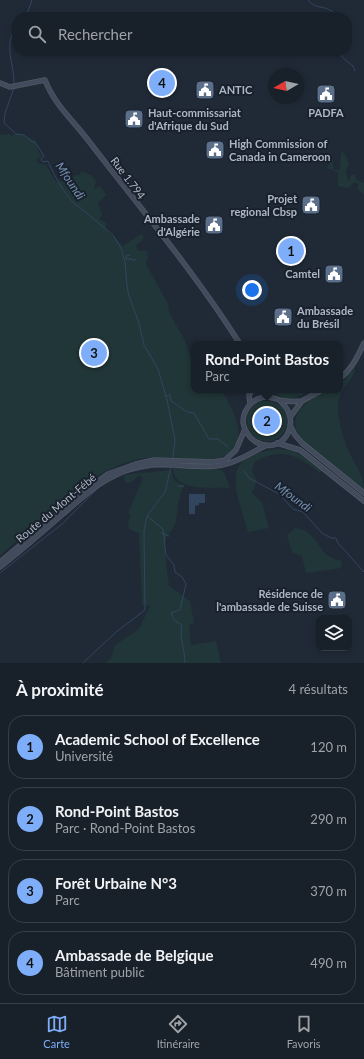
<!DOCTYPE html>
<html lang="fr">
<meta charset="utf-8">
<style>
:root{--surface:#182029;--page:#252d35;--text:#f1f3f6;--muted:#9fa3a8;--line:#363e46;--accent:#7eaef9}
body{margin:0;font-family:Lato,sans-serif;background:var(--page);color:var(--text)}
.controls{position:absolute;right:12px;bottom:12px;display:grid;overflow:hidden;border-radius:8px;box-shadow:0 2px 6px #0003}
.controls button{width:36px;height:36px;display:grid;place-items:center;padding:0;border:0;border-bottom:1px solid var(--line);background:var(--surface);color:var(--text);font:20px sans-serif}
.compass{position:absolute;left:268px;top:68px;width:36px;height:36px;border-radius:50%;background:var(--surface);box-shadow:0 2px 6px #0003;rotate:261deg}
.you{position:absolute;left:252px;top:290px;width:14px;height:14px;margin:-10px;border:3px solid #fff;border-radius:50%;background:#1a73e8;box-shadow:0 0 0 6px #1a73e833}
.badge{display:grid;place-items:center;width:26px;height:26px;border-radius:50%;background:var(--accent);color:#111;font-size:13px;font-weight:700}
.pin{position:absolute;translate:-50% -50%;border:2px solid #fff;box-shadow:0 1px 4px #0006}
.popup{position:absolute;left:191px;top:341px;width:152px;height:52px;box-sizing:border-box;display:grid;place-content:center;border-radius:8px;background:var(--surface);filter:drop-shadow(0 1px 3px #0005);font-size:13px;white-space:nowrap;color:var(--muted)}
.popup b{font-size:15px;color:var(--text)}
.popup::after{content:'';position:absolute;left:50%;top:100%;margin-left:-8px;border:8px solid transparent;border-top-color:var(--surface)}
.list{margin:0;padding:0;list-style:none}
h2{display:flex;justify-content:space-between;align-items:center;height:52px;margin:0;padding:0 16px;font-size:17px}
h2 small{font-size:13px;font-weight:400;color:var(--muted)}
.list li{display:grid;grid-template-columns:26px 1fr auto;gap:12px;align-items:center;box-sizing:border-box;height:64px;margin:0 8px 8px;padding:0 8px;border:1px solid var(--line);border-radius:16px}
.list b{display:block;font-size:15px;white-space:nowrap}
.list p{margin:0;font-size:13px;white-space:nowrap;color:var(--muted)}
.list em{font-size:13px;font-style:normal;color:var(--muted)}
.icon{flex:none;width:22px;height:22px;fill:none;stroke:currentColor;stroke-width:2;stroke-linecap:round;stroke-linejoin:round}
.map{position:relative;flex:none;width:364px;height:663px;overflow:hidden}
.search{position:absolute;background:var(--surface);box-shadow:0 2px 6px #0003;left:12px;right:12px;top:12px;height:44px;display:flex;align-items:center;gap:10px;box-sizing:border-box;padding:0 14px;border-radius:16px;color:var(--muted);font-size:15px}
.sheet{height:340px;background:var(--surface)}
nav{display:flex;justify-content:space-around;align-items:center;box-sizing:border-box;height:56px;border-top:1px solid var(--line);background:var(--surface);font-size:11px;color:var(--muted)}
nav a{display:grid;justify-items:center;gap:2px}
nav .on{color:var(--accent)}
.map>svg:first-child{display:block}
.green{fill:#213638}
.water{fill:#32455f}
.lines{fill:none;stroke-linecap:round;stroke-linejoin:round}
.stream{stroke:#32455f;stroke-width:1}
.secondary-casing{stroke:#515965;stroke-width:5.5}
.secondary{stroke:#414b5b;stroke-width:4}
.labels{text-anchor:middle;stroke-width:4;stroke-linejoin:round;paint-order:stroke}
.poi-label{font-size:11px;font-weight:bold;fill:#adb6c4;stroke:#19212c;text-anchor:start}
.street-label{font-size:11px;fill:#adb6c4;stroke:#19212c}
.water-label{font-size:12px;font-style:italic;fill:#748ead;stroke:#19212c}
</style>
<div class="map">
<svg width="364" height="663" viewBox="0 0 364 663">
<rect width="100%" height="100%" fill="#202a37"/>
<path class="green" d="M18,133C25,136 30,137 36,141L38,151L42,156L36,160L39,164L46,165L56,182L73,178L75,175H80L81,171L91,175L96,181L94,189L100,186L106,195L98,203L102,215L99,219L106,223V228H104L123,246L141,234L144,236L142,240L136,245L138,251H147L148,260L145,262L168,304L169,312L185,341L194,366V390H221C231,407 250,436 229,453C213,465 177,457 158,457C147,457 136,459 125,463C82,477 34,525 0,556V135L10,134L11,136Z
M344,152L349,163L346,171L348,181L351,175L355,174L356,180L364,183V194L357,189L359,184L354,182L349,188L338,186V172L327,168L332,159L333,160V169L340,170L341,153Z
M355,367C356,381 336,387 338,411C339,422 342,434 346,445C352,462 364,472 364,490L305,443C278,417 314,390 340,390V384Z
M265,390H310C305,393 296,399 290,399C281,400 277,390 266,392Z
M247 421a20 20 0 1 1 40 0a20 20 0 1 1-40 0Z
M280,449L295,451L322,471L320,473C299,456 280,445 254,463L252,471C259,483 256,482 252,493L262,502L269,528L248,532C236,489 217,454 280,449Z
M173,466L221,470L225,474L230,488C212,487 171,493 173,466Z
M171,470L174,480L184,486C178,497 178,507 176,520C175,527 169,532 166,539C163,545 168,576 169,586L190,601L194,623L189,625L191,645L216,641L221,663H106L111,658L115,645L139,629L150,606L142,605L139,533L129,529L128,523L131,515L128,513L143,478L139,475L132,482L127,483L124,480V475Z
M295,528C314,530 316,544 327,555C330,558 337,560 342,561L341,568L306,573L302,556L292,552L287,535Z"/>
<path class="water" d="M189,494H205V503H199V505L195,506V514H189Z"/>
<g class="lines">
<path class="stream" d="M308,0C318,12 325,2 338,17
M26,17L32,0
M342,51V57L353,66L355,71
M14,84C15,67 2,41 17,28
M14,88L5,113L4,123L16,134L24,135L32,142H35L44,156L41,159L43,162L48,161C52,172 68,201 78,206L113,235L121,248L125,262L127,286L129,296L139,323L144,345L158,369L167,400L175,440L173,458
M130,255L126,256V259H132L133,261L136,259
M165,396L170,395L171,401L187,412L194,413L209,439H218L228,447
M244,471L249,478L279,494L293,509L303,512L322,533L331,538H336L338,543L364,572
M124,473L154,467H171
M178,486H184
M147,516L163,529L166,555L174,565L175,572L182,577L186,584L180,610L171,613L175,621L182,625C179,639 185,649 185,663
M161,533L169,536
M0,573L62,524L99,487
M83,663L116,632L145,610L144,531L147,516L165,492L171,467"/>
<defs>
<path id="secondary" d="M0,83L10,87L45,80C55,106 75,122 91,144C142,210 196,274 240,344
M340,378C352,369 358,356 364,343
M263,390L266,397
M280,401C304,421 283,457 256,442C249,438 244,430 243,422C243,408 255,396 269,397C275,398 280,401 286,401C291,402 297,401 302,401
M250,404L249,395L252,390
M291,416L302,401L322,390
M291,427L295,435L302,443L364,493
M277,443L300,450L364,501
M0,562L86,490L108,474L136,464L154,460L213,462L225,460L236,450L245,429
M0,567C22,550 42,532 63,514C86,494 105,476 134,468C161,460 189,469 216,466C235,464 250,453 267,445"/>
</defs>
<use href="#secondary" class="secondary-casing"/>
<use href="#secondary" class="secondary"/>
</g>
<defs>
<symbol id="civic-square" viewBox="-11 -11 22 22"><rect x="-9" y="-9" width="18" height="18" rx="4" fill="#5c6f8a" stroke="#19212c"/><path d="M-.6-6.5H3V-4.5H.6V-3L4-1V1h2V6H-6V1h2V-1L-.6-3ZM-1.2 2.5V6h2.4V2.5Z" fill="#fff"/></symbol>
</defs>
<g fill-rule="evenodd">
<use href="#civic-square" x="194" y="79" width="22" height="22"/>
<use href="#civic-square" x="315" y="83" width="22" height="22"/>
<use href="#civic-square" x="123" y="108" width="22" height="22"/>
<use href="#civic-square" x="204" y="139" width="22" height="22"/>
<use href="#civic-square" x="300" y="194" width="22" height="22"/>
<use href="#civic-square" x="203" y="214" width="22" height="22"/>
<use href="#civic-square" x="323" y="263" width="22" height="22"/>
<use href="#civic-square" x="272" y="306" width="22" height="22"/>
<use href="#civic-square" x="326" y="589" width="22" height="22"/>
</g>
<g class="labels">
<g class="poi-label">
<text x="219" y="94">ANTIC</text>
<text x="148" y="117">Haut-commissariat<tspan x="148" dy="13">d'Afrique du Sud</tspan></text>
<text x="326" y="117" text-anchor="middle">PADFA</text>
<text x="229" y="148">High Commission of<tspan x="229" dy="13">Canada in Cameroon</tspan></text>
<text x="297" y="203" text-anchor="end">Projet<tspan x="297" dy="13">regional Cbsp</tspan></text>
<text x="200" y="223" text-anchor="end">Ambassade<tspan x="200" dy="13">d'Algérie</tspan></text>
<text x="320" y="278" text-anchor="end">Camtel</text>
<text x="297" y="315">Ambassade<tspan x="297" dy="13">du Brésil</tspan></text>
<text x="323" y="598" text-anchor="end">Résidence de<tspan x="323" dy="13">l'ambassade de Suisse</tspan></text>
</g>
<g class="street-label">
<text transform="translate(128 178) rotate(53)" y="4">Rue 1.794</text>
<text transform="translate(56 508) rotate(-40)" y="4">Route du Mont-Fébé</text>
</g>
<g class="water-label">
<text transform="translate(70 181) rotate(56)" y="4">Mfoundi</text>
<text transform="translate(293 497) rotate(36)" y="4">Mfoundi</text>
</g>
</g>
</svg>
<div class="controls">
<button><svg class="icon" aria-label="layers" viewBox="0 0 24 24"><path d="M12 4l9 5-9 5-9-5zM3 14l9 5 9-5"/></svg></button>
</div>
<svg class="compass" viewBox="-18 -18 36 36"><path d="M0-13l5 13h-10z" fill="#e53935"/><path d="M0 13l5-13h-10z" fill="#9fa3a8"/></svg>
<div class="you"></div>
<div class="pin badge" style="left:291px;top:251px">1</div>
<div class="pin badge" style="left:267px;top:421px">2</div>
<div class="popup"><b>Rond-Point Bastos</b>Parc</div>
<div class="pin badge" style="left:94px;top:353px">3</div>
<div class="pin badge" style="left:162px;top:83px">4</div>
<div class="search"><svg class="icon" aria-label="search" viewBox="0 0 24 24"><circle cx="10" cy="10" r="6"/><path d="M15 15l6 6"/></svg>Rechercher</div>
</div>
<section class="sheet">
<h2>À proximité<small>4 résultats</small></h2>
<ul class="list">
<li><span class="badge">1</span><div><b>Academic School of Excellence</b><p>Université</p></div><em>120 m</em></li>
<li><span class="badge">2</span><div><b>Rond-Point Bastos</b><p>Parc · Rond-Point Bastos</p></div><em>290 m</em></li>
<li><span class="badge">3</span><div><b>Forêt Urbaine N°3</b><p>Parc</p></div><em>370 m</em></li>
<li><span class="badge">4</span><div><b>Ambassade de Belgique</b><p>Bâtiment public</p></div><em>490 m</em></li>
</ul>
</section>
<nav>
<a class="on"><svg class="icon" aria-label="map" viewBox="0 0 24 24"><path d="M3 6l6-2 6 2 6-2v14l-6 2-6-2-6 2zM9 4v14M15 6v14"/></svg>Carte</a>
<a><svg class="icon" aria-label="directions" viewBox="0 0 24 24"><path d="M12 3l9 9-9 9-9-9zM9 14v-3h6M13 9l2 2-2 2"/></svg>Itinéraire</a>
<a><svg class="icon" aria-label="saved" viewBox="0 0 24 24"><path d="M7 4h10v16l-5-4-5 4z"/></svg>Favoris</a>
</nav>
